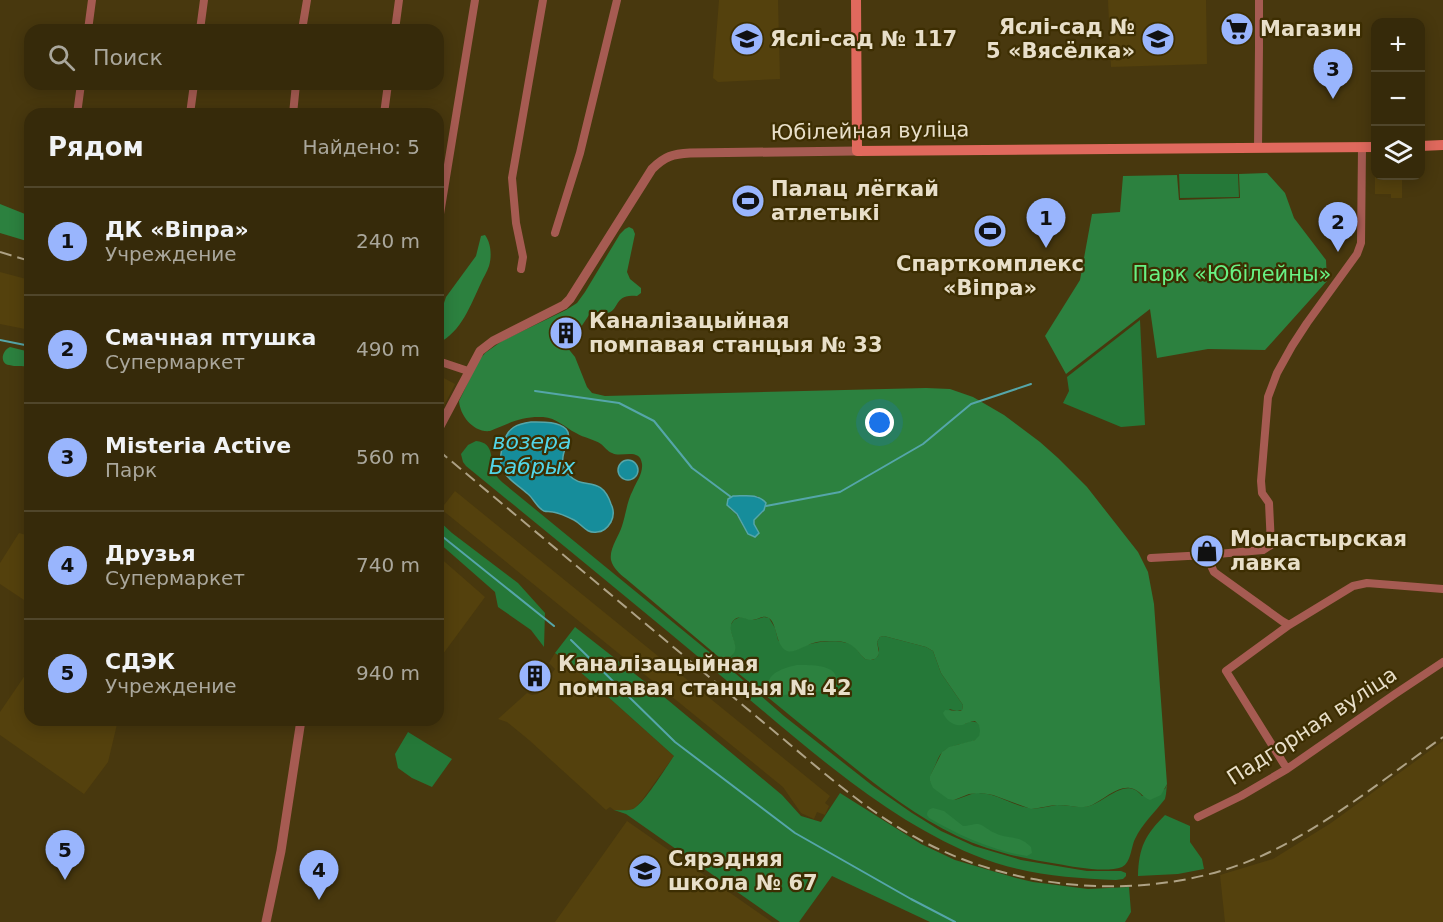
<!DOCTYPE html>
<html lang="ru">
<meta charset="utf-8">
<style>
:root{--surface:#362a0a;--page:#3d3213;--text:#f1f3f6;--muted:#aaa79c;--line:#50462b;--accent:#99b5fd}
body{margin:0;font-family:"DejaVu Sans",sans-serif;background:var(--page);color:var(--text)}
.controls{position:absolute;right:18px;top:18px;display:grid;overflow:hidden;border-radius:12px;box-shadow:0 3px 15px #0003}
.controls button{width:54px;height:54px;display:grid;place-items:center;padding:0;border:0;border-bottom:2px solid var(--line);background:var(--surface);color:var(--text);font:30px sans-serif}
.you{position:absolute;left:880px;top:423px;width:21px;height:21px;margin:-15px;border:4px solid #fff;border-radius:50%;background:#1a73e8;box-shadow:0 0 0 9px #1a73e833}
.badge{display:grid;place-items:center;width:39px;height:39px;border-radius:50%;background:var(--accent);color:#111;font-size:20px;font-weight:700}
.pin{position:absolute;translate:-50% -50px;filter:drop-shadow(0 2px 3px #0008)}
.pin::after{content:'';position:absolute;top:32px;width:21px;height:18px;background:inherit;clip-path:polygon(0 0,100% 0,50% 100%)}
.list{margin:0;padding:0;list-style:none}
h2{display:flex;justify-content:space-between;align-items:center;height:78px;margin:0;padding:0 24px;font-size:26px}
h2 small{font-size:20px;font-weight:400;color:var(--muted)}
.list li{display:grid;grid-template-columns:39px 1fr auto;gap:18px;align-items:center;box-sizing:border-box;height:108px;padding:0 24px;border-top:2px solid var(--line)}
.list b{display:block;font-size:22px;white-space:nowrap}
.list p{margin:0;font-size:20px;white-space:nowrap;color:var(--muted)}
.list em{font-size:20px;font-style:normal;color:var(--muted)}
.icon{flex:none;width:33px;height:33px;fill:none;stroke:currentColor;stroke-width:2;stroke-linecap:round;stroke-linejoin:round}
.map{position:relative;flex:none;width:1443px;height:922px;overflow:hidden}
.search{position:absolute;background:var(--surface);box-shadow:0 3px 15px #0003;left:24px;top:24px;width:420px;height:66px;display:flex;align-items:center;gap:15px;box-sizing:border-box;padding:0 21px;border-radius:18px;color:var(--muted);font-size:22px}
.panel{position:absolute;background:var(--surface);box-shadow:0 3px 15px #0003;left:24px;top:108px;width:420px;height:618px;border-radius:18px}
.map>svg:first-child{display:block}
.built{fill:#54410d}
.green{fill:#257838}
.forest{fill:#2c813f;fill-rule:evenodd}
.water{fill:#168d9b;stroke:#55a6a9;stroke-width:1.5}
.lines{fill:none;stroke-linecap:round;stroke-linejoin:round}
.stream{stroke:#55a6a9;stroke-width:2}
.minor{stroke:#a65b52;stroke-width:8}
.tertiary{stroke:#a65b52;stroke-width:9}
.secondary{stroke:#e0695d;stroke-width:10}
.rail{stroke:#aea285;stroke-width:2;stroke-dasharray:12 6;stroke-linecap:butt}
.labels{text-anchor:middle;stroke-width:4.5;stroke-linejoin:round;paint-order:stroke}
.poi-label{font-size:21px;font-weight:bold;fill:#e8dfc9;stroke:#3d2e02;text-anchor:start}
.street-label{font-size:21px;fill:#e8dfc9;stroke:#3d2e02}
.park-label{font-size:21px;fill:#68f183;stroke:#3d2e02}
.water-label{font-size:22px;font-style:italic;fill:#52d5e7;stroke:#3d2e02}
</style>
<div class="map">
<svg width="1443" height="922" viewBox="0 0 1443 922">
<rect width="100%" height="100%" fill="#48380e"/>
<path class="built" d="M719,0H778L780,79L718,82L713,78Z
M1108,0H1206L1207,64L1111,67Z
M1375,170L1376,176H1402V198H1391V194H1375Z
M0,272L30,280V330L0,324Z
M438,375L455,384L438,418Z
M455,491L830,796L825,803L829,806L825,815L817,812L814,819L801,813L783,787L441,509Z
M30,528V604L0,584V563L19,533L26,535Z
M438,556L485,597L443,654L438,651Z
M555,653L577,669L674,756L643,799L635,808L629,810H614L610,807L606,810L529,740L507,722L498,719L527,693L532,695L538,694L555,669L549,663Z
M30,668V720H118L108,762L84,794L0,735V712Z
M1443,741V922H1225L1220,875L1273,859L1331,823Z
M627,821L772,922H555Z"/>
<path class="green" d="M1179,174H1238L1239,197L1180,198Z
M1140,320L1145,425L1121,427L1063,403L1069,391L1067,377Z
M476,441C496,443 489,460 495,474C497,477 499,479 502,482L735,673L784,716L873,786L912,813L941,831L974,846L1021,860L1087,871H1121L1126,873V876L1123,879L1116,880C1067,878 1020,874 974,855C880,816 804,744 726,680C640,608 553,537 466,466L463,462L461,454L468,445Z
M438,520L452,533L518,583L545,613L544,647L531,630L498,607L495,592L438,542Z
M740,617L754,620L764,617L769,618L775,628L778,640L789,651C796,651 801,647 807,645C818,641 842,639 852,645C857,648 860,655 865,659L873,660L878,656L879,650L877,642L880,637L884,636L926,647L933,651L941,673L963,705L962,710L957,711L949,709L965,724C976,717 985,726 979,737C974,745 949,742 940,755C938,758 936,764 934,768C932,773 930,775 930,781L954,800C962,798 969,794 976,793C995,792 1011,805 1029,808C1038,810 1048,806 1057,805C1066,805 1075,807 1084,807C1103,806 1125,774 1142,796L1165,789L1167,784L1166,794L1165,799C1155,812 1142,824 1135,839C1131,847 1131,863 1122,867C1106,873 1074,867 1058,864C1024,859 989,851 957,836C915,816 877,786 840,756C800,724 760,691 720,658L724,659L730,658C740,647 731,638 730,626L734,620Z
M575,627L663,696L782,795L801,816L821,822L840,793L921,844L955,860L1016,878L1033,882L1088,889L1129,887L1131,912L1125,922H930L832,876L799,922H780L626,814L614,810C620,810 628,811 633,809C644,804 666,767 674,756L577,669L555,653Z
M408,732L452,759L432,787L412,778L398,768L395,754Z
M1165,815L1190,826V842L1202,859L1204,869L1178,874L1138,876C1139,847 1145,835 1165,815Z"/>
<path class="forest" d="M1267,173L1285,193L1294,218L1326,260L1327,281L1265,350L1208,349L1157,358L1150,309L1066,374L1045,336L1080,280L1092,214L1120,212L1123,176L1177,175L1179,200L1240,198L1239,174Z
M0,204L30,216V242L0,233Z
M629,227L633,229L635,234L627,272L630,279L641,288V293L637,296C613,293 620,311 607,313C601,313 597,311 591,312L581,327L577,329L566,327L563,329L560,336L562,341L575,357L587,387L592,393L605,396L926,388L950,389L973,397L1004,415L1040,442L1058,458L1087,487L1138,552L1148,572L1154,604L1167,784L1161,795L1150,800C1142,797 1139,789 1130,788C1117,786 1103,800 1092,805C1081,810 1071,805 1059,805C1050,805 1041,808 1031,809L993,795L981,793L969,794L954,800L948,799L933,788L930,781V776L942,752L949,747L975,740L979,736L980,731L979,725L975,721C971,721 968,723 965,724C956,728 946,721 943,713L945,710L960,711L962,710L963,705L941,673L933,651L926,647L884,636L880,637L877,642L879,653C877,660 872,661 865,659C859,654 856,647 849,644C841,640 826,641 817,642C809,643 794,654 787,651C774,645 778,619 766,617C762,616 757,620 752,620C746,620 741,615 735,619C721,630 748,648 727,659L720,658L625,578C620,574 613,568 611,560C609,549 619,536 622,526C626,514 627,501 633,490C636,482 643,474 642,464C640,447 621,458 612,453C607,451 605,447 601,444C594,439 584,438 576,433C564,427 557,418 543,417C522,416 509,423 490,431C474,433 460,416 459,401L479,360L485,353L502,341L566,310L577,303L585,292L620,234L625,229ZM733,496H757L764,501L763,512L754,520V524L758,530L753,537C742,531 741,515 730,509L728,499Z
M485,235C491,243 492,256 489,266C487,272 483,278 481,283C471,304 461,333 438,343V315L441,312L446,297L476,256L481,236Z
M10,347L30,352V367C21,365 16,367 9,365C0,364 1,351 10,347Z
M797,665C811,665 841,664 836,684C825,694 811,691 797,693C788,693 782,698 773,694C759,675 783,668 797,665Z
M933,808L944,811L963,826C969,826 972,824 978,824C984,825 989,831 995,833C1009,840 1018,834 1031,847L1032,853L1027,856C994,851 958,835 929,818L927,815C927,811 929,809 933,808Z"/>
<path class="water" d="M531,422C541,422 558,421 566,429C576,440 552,456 569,475C583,491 601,474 611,504C614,510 614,516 611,522C608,527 604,532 597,532C586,534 582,524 574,520C568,517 559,513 553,512C549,511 547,512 544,511C537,508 534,499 528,494C509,477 493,474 504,442C508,428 516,424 531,422Z
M618 470a10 10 0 1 1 20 0a10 10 0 1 1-20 0Z
M733,496C745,496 758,493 766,503L764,510L754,520V524L759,533L755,537L748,534L737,514L727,505L728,499Z"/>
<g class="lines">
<path class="stream" d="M0,340L30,346
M535,391L619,403L654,421L692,468L731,497
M766,506L840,492L923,444L971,404L1031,384
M438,533L554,626
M571,640L675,742L795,833L911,899L955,922"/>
<path class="minor" d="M88,30L92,0
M200,30L204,0
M302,30L307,0
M395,30L399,0
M77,114L81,84
M190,114L194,84
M293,114L296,84
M384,114L388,84
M1258,148L1259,47V0
M438,226L475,0
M555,233L580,153L617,0
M521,269L523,257L516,223L512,178L543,0
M438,361L468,371
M1206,555L1263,550L1271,545L1269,503L1262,493L1261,481L1268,397L1277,373L1292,346L1307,323L1357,254L1361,243L1362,147
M1151,558L1206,555L1214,572L1282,621L1289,625L1353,586L1367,583L1443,589
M1287,769L1226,671L1289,625
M1198,817L1241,796L1287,769L1395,694L1443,662"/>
<path class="tertiary" d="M438,430L480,351L493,341L564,305L570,299L652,169C665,156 673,154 690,153L857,151
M266,922L281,851L301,720"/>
<path class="secondary" d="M856,0L857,151L1376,147
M1420,146L1443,145"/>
<path class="rail" d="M0,252L30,261
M438,450L806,758C843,789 880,819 924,842C1028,896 1168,903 1274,850C1334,820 1388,776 1443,737"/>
</g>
<defs>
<symbol id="supermarket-disc" viewBox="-11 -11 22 22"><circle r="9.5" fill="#99b5fd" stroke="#3d2e02"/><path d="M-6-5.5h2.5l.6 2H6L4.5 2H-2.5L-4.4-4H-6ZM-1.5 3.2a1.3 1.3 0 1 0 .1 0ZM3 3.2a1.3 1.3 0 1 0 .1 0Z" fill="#111"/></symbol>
<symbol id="school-disc" viewBox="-11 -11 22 22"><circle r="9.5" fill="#99b5fd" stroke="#3d2e02"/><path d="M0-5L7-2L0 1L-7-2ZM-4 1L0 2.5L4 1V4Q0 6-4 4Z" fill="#111"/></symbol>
<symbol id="stadium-disc" viewBox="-11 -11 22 22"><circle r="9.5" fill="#99b5fd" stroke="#3d2e02"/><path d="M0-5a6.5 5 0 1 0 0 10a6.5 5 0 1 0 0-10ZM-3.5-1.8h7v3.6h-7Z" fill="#111"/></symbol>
<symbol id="building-disc" viewBox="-11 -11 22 22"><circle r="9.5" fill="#99b5fd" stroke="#3d2e02"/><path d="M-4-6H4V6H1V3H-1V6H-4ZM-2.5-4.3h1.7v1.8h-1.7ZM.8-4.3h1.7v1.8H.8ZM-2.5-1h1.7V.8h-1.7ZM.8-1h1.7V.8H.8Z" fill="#111"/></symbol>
<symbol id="shop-disc" viewBox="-11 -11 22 22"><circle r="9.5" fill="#99b5fd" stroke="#3d2e02"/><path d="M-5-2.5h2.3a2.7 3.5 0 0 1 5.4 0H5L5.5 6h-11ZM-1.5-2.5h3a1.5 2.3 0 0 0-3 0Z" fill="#111"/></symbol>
</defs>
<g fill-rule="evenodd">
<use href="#supermarket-disc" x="1218" y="10" width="38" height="38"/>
<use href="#school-disc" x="728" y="20" width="38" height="38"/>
<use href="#school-disc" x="1139" y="20" width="38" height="38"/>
<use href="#stadium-disc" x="729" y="182" width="38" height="38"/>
<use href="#stadium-disc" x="971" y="212" width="38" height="38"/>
<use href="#building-disc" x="547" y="314" width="38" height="38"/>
<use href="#shop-disc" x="1188" y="532" width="38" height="38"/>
<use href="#building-disc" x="516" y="657" width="38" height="38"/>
<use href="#school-disc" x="626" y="852" width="38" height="38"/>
</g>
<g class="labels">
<g class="poi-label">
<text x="1135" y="34" text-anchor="end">Яслі-сад №<tspan x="1135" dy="24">5 «Вясёлка»</tspan></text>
<text x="1260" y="36">Магазин</text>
<text x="770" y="46">Яслі-сад № 117</text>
<text x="771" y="196">Палац лёгкай<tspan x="771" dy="24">атлетыкі</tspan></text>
<text x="990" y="271" text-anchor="middle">Спарткомплекс<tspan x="990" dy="24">«Віпра»</tspan></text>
<text x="589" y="328">Каналізацыйная<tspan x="589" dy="24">помпавая станцыя № 33</tspan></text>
<text x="1230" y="546">Монастырская<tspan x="1230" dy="24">лавка</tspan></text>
<text x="558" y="671">Каналізацыйная<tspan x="558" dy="24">помпавая станцыя № 42</tspan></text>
<text x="668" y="866">Сярэдняя<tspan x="668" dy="24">школа № 67</tspan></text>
</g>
<g class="street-label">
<text transform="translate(870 131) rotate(-1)" y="7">Юбілейная вуліца</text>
<text transform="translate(1312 726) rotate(-33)" y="7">Падгорная вуліца</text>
</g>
<g class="park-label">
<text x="1232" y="281">Парк «Юбілейны»</text>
</g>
<g class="water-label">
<text x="532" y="449">возера<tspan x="532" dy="25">Бабрых</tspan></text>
</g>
</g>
</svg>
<div class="controls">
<button>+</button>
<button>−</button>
<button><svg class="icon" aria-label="layers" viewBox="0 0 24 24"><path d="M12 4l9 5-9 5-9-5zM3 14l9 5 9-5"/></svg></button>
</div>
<div class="you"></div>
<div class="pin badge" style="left:1046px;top:248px">1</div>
<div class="pin badge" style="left:1338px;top:252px">2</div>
<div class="pin badge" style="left:1333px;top:99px">3</div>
<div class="pin badge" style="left:319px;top:900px">4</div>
<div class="pin badge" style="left:65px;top:880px">5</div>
<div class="search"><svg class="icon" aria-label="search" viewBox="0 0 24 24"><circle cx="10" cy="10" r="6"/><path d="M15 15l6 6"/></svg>Поиск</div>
<section class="panel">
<h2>Рядом<small>Найдено: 5</small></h2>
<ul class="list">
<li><span class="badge">1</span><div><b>ДК «Віпра»</b><p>Учреждение</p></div><em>240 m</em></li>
<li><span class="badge">2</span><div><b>Смачная птушка</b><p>Супермаркет</p></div><em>490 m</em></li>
<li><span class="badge">3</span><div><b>Misteria Active</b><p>Парк</p></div><em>560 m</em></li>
<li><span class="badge">4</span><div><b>Друзья</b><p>Супермаркет</p></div><em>740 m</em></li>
<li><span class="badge">5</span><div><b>СДЭК</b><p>Учреждение</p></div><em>940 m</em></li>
</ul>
</section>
</div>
